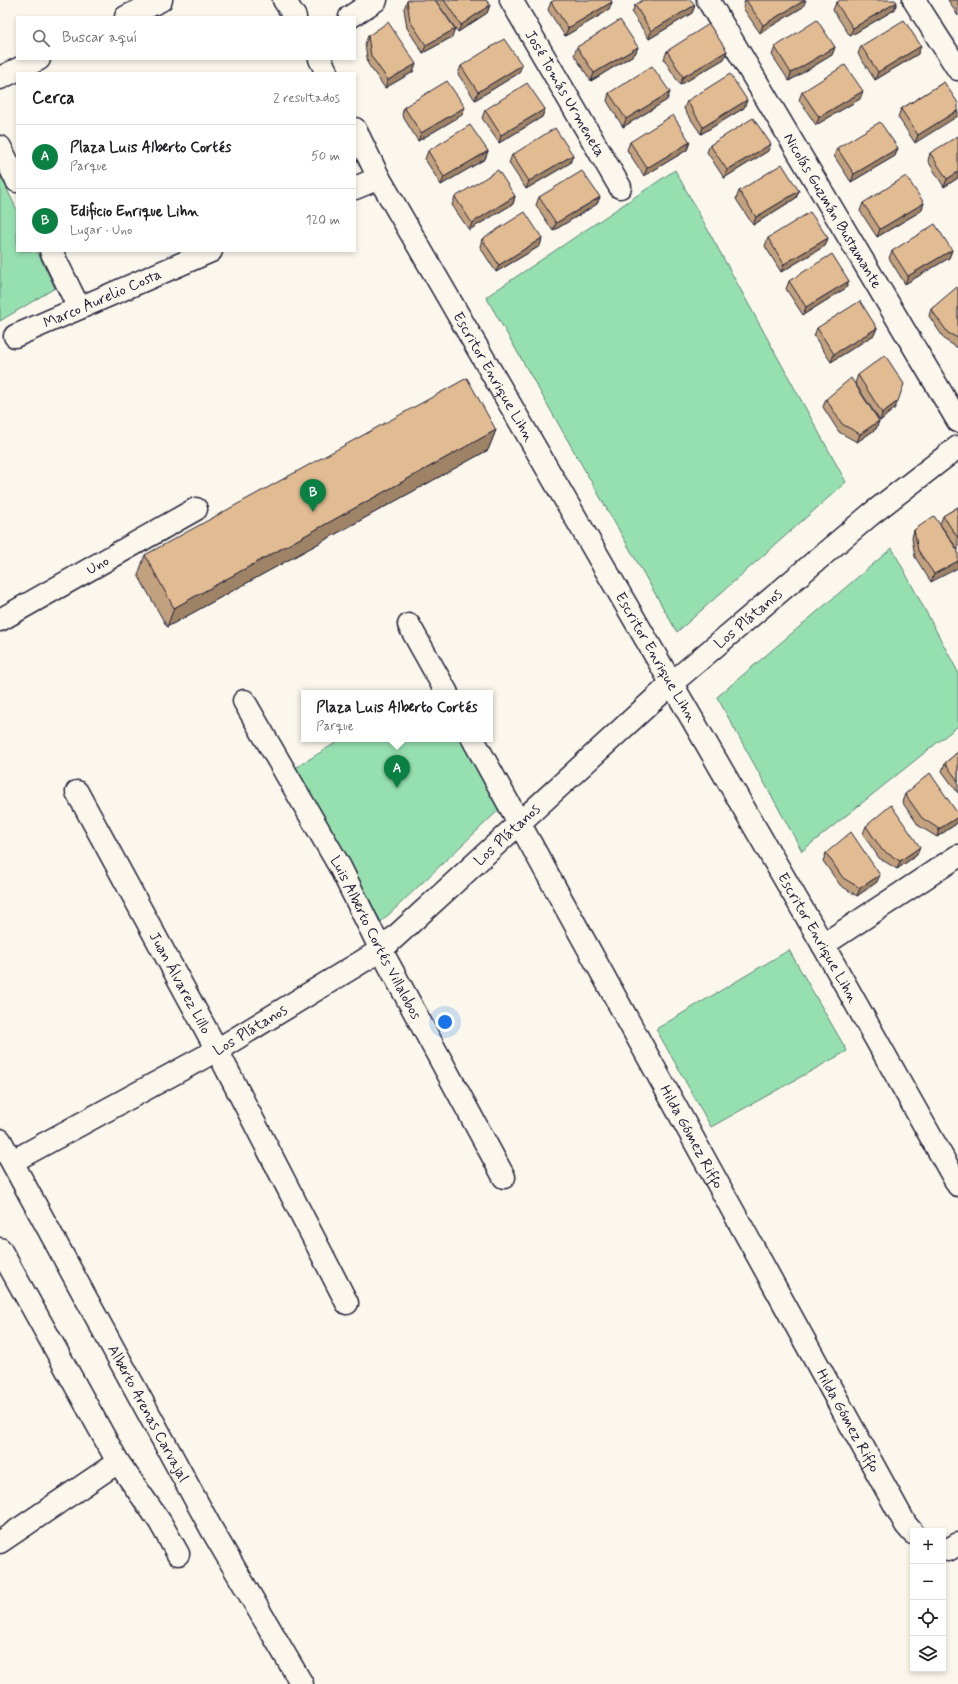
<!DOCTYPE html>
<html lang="es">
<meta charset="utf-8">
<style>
:root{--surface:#fff;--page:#f6f6f6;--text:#202124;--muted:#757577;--line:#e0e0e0;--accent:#0b8043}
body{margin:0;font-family:Mynerve,sans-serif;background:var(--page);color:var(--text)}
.controls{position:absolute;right:12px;bottom:12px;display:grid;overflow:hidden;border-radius:0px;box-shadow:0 2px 6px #0003}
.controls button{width:36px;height:36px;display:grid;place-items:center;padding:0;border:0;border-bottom:1px solid var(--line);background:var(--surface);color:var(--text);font:20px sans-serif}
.you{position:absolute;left:445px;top:1022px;width:14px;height:14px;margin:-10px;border:3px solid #fff;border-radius:50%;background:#1a73e8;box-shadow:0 0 0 6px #1a73e833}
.badge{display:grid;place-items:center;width:26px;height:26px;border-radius:50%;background:var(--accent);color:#fff;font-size:13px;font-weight:700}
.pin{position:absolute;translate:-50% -33px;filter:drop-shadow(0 1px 2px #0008)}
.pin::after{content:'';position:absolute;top:21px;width:14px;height:12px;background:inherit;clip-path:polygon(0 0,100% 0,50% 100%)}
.popup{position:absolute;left:301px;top:690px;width:192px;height:52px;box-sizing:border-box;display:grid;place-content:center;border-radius:0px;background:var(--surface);filter:drop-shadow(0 1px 3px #0005);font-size:13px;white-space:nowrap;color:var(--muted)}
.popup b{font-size:15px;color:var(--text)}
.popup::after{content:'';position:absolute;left:50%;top:100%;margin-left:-8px;border:8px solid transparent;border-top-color:var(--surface)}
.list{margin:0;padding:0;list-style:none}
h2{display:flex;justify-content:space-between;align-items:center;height:52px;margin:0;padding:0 16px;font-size:17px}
h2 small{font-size:13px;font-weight:400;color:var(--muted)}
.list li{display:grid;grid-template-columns:26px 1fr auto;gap:12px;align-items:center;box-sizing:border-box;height:64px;padding:0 16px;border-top:1px solid var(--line)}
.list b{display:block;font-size:15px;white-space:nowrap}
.list p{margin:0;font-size:13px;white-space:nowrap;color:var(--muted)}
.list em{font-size:13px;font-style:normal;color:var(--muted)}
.icon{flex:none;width:22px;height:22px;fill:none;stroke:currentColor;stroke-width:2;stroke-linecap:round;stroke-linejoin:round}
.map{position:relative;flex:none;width:958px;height:1684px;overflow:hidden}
.search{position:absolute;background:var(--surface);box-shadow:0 2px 6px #0003;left:16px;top:16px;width:340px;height:44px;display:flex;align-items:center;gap:10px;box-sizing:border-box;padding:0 14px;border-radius:0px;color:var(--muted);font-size:15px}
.panel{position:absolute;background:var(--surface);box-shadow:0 2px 6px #0003;left:16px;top:72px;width:340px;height:180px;border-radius:0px}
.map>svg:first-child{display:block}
.green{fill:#96e0b0;stroke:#5c8176}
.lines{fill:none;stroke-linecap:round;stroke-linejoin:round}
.minor-casing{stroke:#22223b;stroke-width:25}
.tertiary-casing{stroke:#22223b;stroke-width:25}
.minor{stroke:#fbf7ec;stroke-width:22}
.tertiary{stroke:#fbf7ec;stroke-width:22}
.wall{fill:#c2a17e;stroke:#22223b}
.shaded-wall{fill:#9e8366;stroke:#22223b}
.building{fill:#e1bb92;stroke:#22223b}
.labels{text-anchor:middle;stroke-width:3;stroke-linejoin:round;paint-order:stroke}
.street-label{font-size:15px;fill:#22223b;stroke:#fbf7ec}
</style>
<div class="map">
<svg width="958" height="1684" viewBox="0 0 958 1684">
<rect width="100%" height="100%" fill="#fbf7ec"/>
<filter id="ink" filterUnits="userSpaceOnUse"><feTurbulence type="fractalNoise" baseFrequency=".025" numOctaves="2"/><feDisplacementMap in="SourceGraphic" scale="8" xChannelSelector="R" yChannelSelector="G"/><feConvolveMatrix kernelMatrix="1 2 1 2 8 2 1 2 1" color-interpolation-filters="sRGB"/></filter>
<g filter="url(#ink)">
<path class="green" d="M675,170L846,482L677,632L486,297Z
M0,175L17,210V251H37L55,288L0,321Z
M892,548L958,672V726L802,851L717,697Z
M342,739H463L503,806L381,922L292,770Z
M789,950L847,1051L711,1127L656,1029Z"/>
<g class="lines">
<defs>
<g id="minor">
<path d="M284,0L295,17"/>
<path id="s1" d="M511,0L620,187"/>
<path id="s2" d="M708,0L958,421"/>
<path d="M914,0L958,69"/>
<path d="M126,17L161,0"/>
<path d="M350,17L376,0"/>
<path d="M320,59L327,73"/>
<path d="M0,78L39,59"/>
<path id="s3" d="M355,129L379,178L823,945L958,1185"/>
<path d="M0,147L17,181"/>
<path d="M355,188L379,178"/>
<path d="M51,251L79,308"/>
<path id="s4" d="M15,336L211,251"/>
<path id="s5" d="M0,620L196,509"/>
<path d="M409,625L447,693"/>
<path id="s6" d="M244,701L340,867L381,950L504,1177"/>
<path id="s7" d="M473,739L906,1525L913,1533"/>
<path id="s8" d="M77,792L217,1050L347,1303"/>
<path d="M823,945L958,856"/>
<path d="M0,1249L118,1462L160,1522L178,1554"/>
<path d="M0,1542L118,1462"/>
<path d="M943,1549L948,1550L958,1544"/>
</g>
<g id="tertiary">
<path id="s9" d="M0,1140L212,1530L302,1684"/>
<path id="s10" d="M13,1161L217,1050L381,950L672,683L870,515L958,447"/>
</g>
</defs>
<use href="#minor" class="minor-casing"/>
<use href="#tertiary" class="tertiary-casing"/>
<use href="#minor" class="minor"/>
<use href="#tertiary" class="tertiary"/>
</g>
<path class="wall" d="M435,0H486L490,5L487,13L458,32Z
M745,0L803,7L760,33L743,8Z
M948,0H958V16Z
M407,1L452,37L423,53L407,28L404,9Z
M551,2H612L609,10L565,36L548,10Z
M897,2L894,10L850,36L833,10L836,3Z
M635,5H695L692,13L649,39L632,13Z
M368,36L413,72L385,88L368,64L365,44Z
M861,46L918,54L875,80L858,54Z
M577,47H638L635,54L591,81L574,55Z
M775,47H835L832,55L789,81L772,55Z
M667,51H727L724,59L680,85L664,59Z
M461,66L519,73L475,100L458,74Z
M944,82L915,143L898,117L901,109Z
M670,92L667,100L623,127L607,101L609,93Z
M802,92L860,99L816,125L799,100Z
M747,100L744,108L701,134L684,109L687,101Z
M404,107L462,115L418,141L402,115Z
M545,109L542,117L499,143L482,118L485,110Z
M630,142H690L687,150L644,176L627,150Z
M710,145L768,151L724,178L707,152Z
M837,148H898L895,156L851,182L834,156Z
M428,151H488L485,159L441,185L425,159Z
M930,153L958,178L944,187L928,161Z
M512,155H573L570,163L526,189L509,163Z
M739,191H799L796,198L753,225L736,199Z
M515,196L513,204L469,230L452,205L455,197Z
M539,197H600L597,204L553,231L536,205Z
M863,203H924L921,211L877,237L860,211Z
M542,238L540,246L496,272L480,247L482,239Z
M768,238H828L825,246L781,272L765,246Z
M952,250L949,258L905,284L889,258L892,251Z
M789,281H849L846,288L803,315L786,289Z
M958,289V348L945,340L929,316L931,309Z
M817,328H877L874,335L831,362L814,336Z
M858,375L895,408L880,421L855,383Z
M826,399L879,421L876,429L857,442L839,432L823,407Z
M496,430L488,450L167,627L138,575L145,555Z
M958,507V550L940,524L943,516Z
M914,530L958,551L931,582L915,557L912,538Z
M958,752V793L942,771L945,763Z
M905,794L958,814V819L956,824L937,837L919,826L902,802Z
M866,826L917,855L897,869L879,858L863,834Z
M826,853L877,882L857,896L840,885L823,861Z"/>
<path class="shaded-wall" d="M805,0H806L803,7L760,33L763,25Z
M612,2L609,10L565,36L568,28Z
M897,2L894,10L850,36L853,28Z
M490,5L487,13L458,32L461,25Z
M695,5L692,13L649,39L651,31Z
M455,29L452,37L423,53L426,45Z
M921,46L918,54L875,80L878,72Z
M638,47L635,54L591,81L594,73Z
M835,47L832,55L789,81L791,73Z
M727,51L724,59L680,85L683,77Z
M416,64L413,72L385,88L388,80Z
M522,65L519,73L475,100L478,92Z
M863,91L860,99L816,125L819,117Z
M670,92L667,100L623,127L626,119Z
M747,100L744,108L701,134L703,127Z
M465,107L462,115L418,141L421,133Z
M545,109L542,117L499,143L501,135Z
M958,110V116L915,143L918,135Z
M690,142L687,150L644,176L647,168Z
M771,144L768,151L724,178L727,170Z
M898,148L895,156L851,182L854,174Z
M488,151L485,159L441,185L444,177Z
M573,155L570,163L526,189L529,181Z
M958,172V178L944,187L947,179Z
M799,191L796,198L753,225L756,217Z
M515,196L513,204L469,230L472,223Z
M600,197L597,204L553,231L556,223Z
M924,203L921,211L877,237L880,229Z
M542,238L540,246L496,272L499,265Z
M828,238L825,246L781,272L784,264Z
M952,250L949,258L905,284L908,276Z
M849,281L846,288L803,315L806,307Z
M877,328L874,335L831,362L834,354Z
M898,401L895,408L880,421L882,413Z
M879,421L876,429L857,442L860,434Z
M496,430L488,450L167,627L174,608Z
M958,561V568L931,582L934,574Z
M958,817V819L956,824L937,837L939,829Z
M920,847L917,855L897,869L900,861Z
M880,875L877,882L857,896L860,888Z"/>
<path class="building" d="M408,0H435L455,29L426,45L410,21L407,1Z
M444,0H486L490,5L461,25Z
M555,0H611L612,2L568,28L551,2Z
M643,0H691L695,5L651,31L635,5Z
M746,0H805L763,25Z
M840,0H895L897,2L853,28L836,3Z
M620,20L638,47L594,73L577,47Z
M817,20L835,47L791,73L775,47Z
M904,20L921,46L878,72L861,46Z
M388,22L416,64L388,80L371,56L368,36Z
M709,24L727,51L683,77L667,51Z
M504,39L522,65L478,92L461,66Z
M845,65L863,91L819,117L802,92Z
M652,66L670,92L626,119L609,93Z
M730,74L747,100L703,127L687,101Z
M447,81L465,107L421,133L404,107Z
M944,82L958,103V110L918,135L901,109Z
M527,83L545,109L501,135L485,110Z
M673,115L690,142L647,168L630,142Z
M753,118L771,144L727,170L710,145Z
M880,122L898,148L854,174L837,148Z
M470,125L488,151L444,177L428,151Z
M555,128L573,155L529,181L512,155Z
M958,136V172L947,179L930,153Z
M782,164L799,191L756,217L739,191Z
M498,170L515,196L472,223L455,197Z
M582,171L600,197L556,223L539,197Z
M906,176L924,203L880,229L863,203Z
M525,212L542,238L499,265L482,239Z
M810,212L828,238L784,264L768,238Z
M935,224L952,250L908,276L892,251Z
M832,254L849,281L806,307L789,281Z
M957,287L958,289V338L948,333L931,309Z
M860,301L877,328L834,354L817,328Z
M885,355L904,384L898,401L882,413L858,375Z
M467,378L496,430L174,608L145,555Z
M851,378L879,421L860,434L842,424L826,399Z
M958,507V538L943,516Z
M934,516L958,551V561L934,574L918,550L914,530Z
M958,752V781L945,763Z
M930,773L958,814V817L939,829L922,818L905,794Z
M891,805L920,847L900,861L882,850L866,826Z
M851,832L880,875L860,888L843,878L826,853Z"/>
</g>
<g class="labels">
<g class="street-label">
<text dy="5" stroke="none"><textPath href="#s1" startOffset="108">José Tomás Urmeneta</textPath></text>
<text dy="5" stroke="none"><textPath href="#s2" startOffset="245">Nicolás Guzmán Bustamante</textPath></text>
<text dy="5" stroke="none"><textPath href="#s4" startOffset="95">Marco Aurelio Costa</textPath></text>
<text dy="5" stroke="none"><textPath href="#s3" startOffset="284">Escritor Enrique Lihn</textPath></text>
<text dy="5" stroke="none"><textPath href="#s5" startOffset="112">Uno</textPath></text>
<text dy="5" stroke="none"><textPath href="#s10" startOffset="919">Los Plátanos</textPath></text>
<text dy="5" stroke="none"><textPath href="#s3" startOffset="608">Escritor Enrique Lihn</textPath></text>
<text dy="5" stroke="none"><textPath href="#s10" startOffset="595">Los Plátanos</textPath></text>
<text dy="5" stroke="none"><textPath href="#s6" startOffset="271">Luis Alberto Cortés Villalobos</textPath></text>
<text dy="5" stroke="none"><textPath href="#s3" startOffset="932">Escritor Enrique Lihn</textPath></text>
<text dy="5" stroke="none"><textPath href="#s8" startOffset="217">Juan Álvarez Lillo</textPath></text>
<text dy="5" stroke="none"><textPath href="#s10" startOffset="271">Los Plátanos</textPath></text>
<text dy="5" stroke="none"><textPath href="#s7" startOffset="454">Hilda Gómez Riffo</textPath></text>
<text dy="5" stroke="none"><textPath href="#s9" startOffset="311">Alberto Arenas Carvajal</textPath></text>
<text dy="5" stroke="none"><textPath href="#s7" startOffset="778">Hilda Gómez Riffo</textPath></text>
</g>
</g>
</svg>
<div class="controls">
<button>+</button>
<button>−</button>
<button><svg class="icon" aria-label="locate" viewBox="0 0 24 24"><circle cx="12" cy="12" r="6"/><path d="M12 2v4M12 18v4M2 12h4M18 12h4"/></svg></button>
<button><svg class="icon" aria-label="layers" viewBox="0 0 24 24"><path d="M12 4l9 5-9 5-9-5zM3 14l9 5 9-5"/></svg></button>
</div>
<div class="you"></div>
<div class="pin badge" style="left:397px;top:788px">A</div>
<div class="popup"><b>Plaza Luis Alberto Cortés</b>Parque</div>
<div class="pin badge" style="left:313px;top:512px">B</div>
<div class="search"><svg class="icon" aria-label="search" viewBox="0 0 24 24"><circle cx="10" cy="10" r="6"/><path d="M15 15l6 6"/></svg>Buscar aquí</div>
<section class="panel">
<h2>Cerca<small>2 resultados</small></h2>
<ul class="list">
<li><span class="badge">A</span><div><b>Plaza Luis Alberto Cortés</b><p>Parque</p></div><em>50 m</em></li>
<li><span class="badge">B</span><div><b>Edificio Enrique Lihn</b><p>Lugar · Uno</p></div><em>120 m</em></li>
</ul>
</section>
</div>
